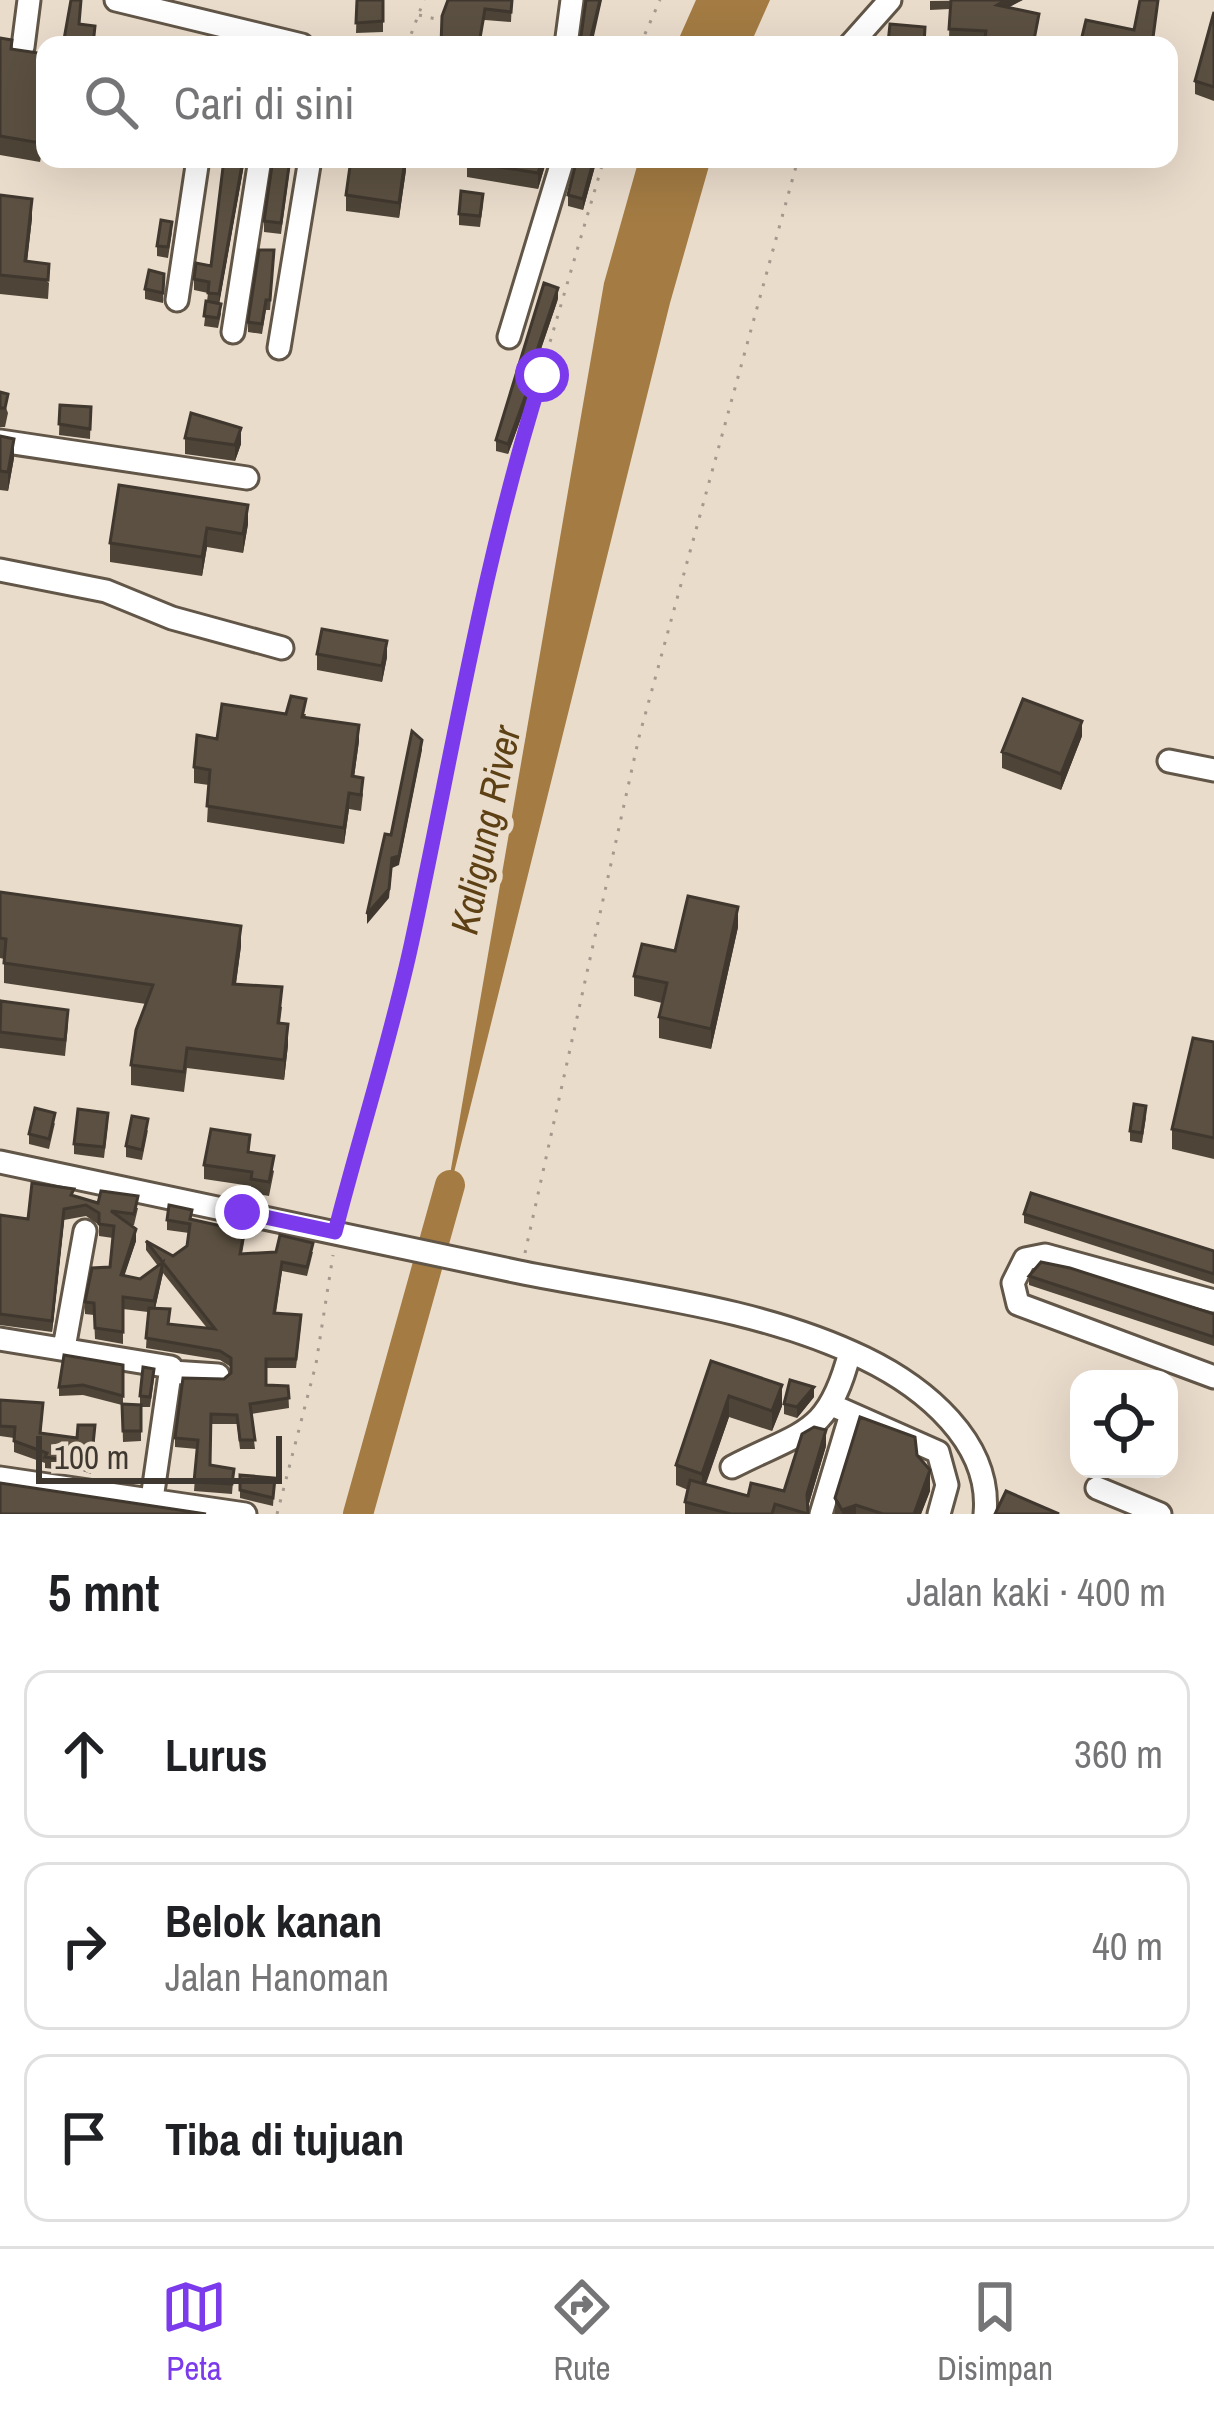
<!DOCTYPE html>
<html lang="id">
<meta charset="utf-8">
<style>
:root{--surface:#fff;--page:#f6f6f6;--text:#202124;--muted:#757577;--line:#e0e0e0;--accent:#7c3aed}
body{margin:0;font-family:"Archivo Narrow",sans-serif;background:var(--page);color:var(--text)}
.controls{position:absolute;right:36px;bottom:36px;display:grid;overflow:hidden;border-radius:24px;box-shadow:0 12px 48px #0002}
.controls button{width:108px;height:108px;display:grid;place-items:center;padding:0;border:0;border-bottom:3px solid var(--line);background:var(--surface);color:var(--text);font:60px sans-serif}
.scale{position:absolute;left:36px;bottom:30px;width:246px;box-sizing:border-box;padding-left:12px;border:6px solid #3e3831;border-top:0;font-size:33px;line-height:42px;white-space:nowrap;color:#3e3831;-webkit-text-stroke:9px #eadccb;paint-order:stroke}
.stop{position:absolute;width:36px;height:36px;margin:-27px;border:9px solid #7c3aed;border-radius:50%;background:#fff}
.stop.end{background:#7c3aed;border-color:#fff;box-shadow:0 3px 12px #0008}
.list{margin:0;padding:0;list-style:none}
h2{display:flex;justify-content:space-between;align-items:center;height:156px;margin:0;padding:0 48px;font-size:51px}
h2 small{font-size:39px;font-weight:400;color:var(--muted)}
.list li{display:grid;grid-template-columns:78px 1fr auto;gap:36px;align-items:center;box-sizing:border-box;height:168px;margin:0 24px 24px;padding:0 24px;border:3px solid var(--line);border-radius:24px}
.list b{display:block;font-size:45px;white-space:nowrap}
.list p{margin:0;font-size:39px;white-space:nowrap;color:var(--muted)}
.list em{font-size:39px;font-style:normal;color:var(--muted)}
.icon{flex:none;width:66px;height:66px;fill:none;stroke:currentColor;stroke-width:2;stroke-linecap:round;stroke-linejoin:round}
.map{position:relative;flex:none;width:1214px;height:1514px;overflow:hidden}
.search{position:absolute;background:var(--surface);box-shadow:0 12px 48px #0002;left:36px;right:36px;top:36px;height:132px;display:flex;align-items:center;gap:30px;box-sizing:border-box;padding:0 42px;border-radius:24px;color:var(--muted);font-size:45px}
.sheet{height:732px;background:var(--surface)}
nav{display:flex;justify-content:space-around;align-items:center;box-sizing:border-box;height:168px;border-top:3px solid var(--line);background:var(--surface);font-size:33px;color:var(--muted)}
nav a{display:grid;justify-items:center;gap:6px}
nav .on{color:var(--accent)}
.map>svg:first-child{display:block}
.water{fill:#a37b43}
.lines{fill:none;stroke-linecap:round;stroke-linejoin:round}
.river{stroke:#a37b43;stroke-width:30}
.minor-casing{stroke:#615647;stroke-width:27}
.path{stroke:#a4998d;stroke-width:3;stroke-dasharray:3 9;stroke-linecap:butt}
.minor{stroke:#fff;stroke-width:21}
.wall{fill:#4e4538;fill-rule:evenodd}
.shaded-wall{fill:#40382e}
.building{fill:#5b5041;stroke:#40382e;stroke-width:3}
.route{stroke:#7c3aed;stroke-width:15}
.labels{text-anchor:middle;stroke-width:12;stroke-linejoin:round;paint-order:stroke}
.water-label{font-size:39px;font-style:italic;fill:#5d4014;stroke:#eadccb}
</style>
<div class="map">
<svg width="1214" height="1514" viewBox="0 0 1214 1514">
<rect width="100%" height="100%" fill="#eadccb"/>
<path class="water" d="M696,0H770L750,45H676Z
M639,159H711L670,303L442,1221L604,283Z"/>
<g class="lines">
<path class="river" d="M358,1514L450,1185"/>
<defs>
<path id="minor" d="M116,0L302,45
M566,45L572,0
M850,45L890,0
M23,47L29,0
M177,300L198,159
M233,332L260,159
M509,337L563,159
M279,348L310,159
M0,441L247,478
M0,570L106,591L172,618L282,648
M1169,761L1214,770
M0,1162C173,1200 346,1237 519,1272C633,1295 759,1307 864,1358C924,1387 992,1442 985,1514
M1214,1301L1045,1255L1025,1259L1013,1283L1018,1304L1214,1377
M0,1339L171,1367L152,1499
M64,1348L85,1231
M172,1372L218,1375
M834,1406L938,1452L947,1485L939,1514
M732,1467C804,1430 828,1436 850,1352
M0,1478L245,1514
M1097,1488L1160,1514
M821,1514L851,1414"/>
</defs>
<use href="#minor" class="minor-casing"/>
<path class="path" d="M419,15L440,20
M407,45L424,0
M640,45L660,0
M339,1216L393,1026L456,707L514,464L604,159
M525,1253L639,737L798,159
M277,1514L316,1364L333,1255"/>
<use href="#minor" class="minor"/>
</g>
<path class="wall" d="M357,0H383V32L356,33Z
M448,0H512L511,22L485,20L441,45Z
M1023,0L1009,7L1039,23L985,41L949,38L950,9L930,10V1Z
M1214,12V101L1195,94V81Z
M0,38L12,49L45,54L40,162L0,155Z
M245,159L219,303L221,314L218,328L204,326L208,293L194,290V279L211,266Z
M291,159L281,234L264,232V221Z
M467,159H547L538,189L467,177Z
M577,159H597L583,210L568,206V195Z
M406,170L399,218L346,211V195Z
M0,195L32,218L27,261L49,283L48,299L0,294Z
M483,204L480,227L459,225V214Z
M172,232L168,258L157,256V246Z
M274,260L270,310H266L262,334L248,332V322Z
M164,274L163,303L145,299V289Z
M558,299L530,381L531,391L508,454L496,451V440Z
M0,392L8,413L5,427H0Z
M60,405L91,407L90,439L59,435Z
M0,436L14,458L8,491L0,490Z
M185,438L241,444L235,461L185,454Z
M119,485L248,524L243,553L207,547L202,576L110,562V543Z
M317,654L387,657L382,682L317,670Z
M286,714H306L305,717L359,741L354,777L363,794L361,811L349,809L344,844L207,822L209,785L194,783V767L217,739Z
M1082,736L1061,790L1002,768V752Z
M0,892L241,946L236,984L282,1007L280,1023L288,1045L284,1080L187,1068L184,1092L131,1085V1065L146,1004L4,983V959L0,958Z
M738,927L711,1049L659,1038V1017L662,1003L634,996V976L675,951Z
M0,1013L68,1025L65,1056L0,1048Z
M1214,1042V1159L1172,1149V1129Z
M1146,1117L1142,1143L1130,1141V1131Z
M55,1123L49,1149L29,1144V1134Z
M108,1123L104,1158L74,1154V1144Z
M148,1130L142,1160L126,1157V1146Z
M250,1152L274,1171L269,1196L251,1193V1186L204,1179V1165Z
M74,1196L98,1203L138,1208L134,1225H130L136,1241L124,1275L140,1279L158,1266L146,1250V1241L173,1256L187,1246L189,1233L167,1230V1220H192L246,1231L242,1254L313,1252L307,1276L282,1271L276,1313L301,1324L296,1368H266V1385L288,1386L289,1408L251,1414L255,1449H240L237,1424H211L210,1465L234,1469L232,1494L194,1491L197,1449L175,1447V1438L231,1373V1367L220,1360L146,1348L148,1312L123,1309V1344L95,1339L94,1315L85,1314V1302L110,1267L113,1238L99,1236V1225L86,1216L64,1220L52,1332L0,1325V1215L28,1219ZM163,1273L207,1328L169,1324L155,1309Z
M1024,1214L1214,1251V1284L1024,1223Z
M1029,1276L1214,1314V1346L1029,1285Z
M711,1361L782,1406L772,1431L729,1417L706,1484L748,1496L784,1491L826,1446L808,1507V1514H685V1502L688,1490L676,1485V1465Z
M123,1365V1404L140,1405V1396L154,1379L150,1407H141V1441L123,1442L122,1405L83,1395L59,1396V1387Z
M814,1397L797,1418L784,1414V1404Z
M0,1400L43,1413L41,1433L77,1438L95,1436L91,1474L72,1467V1471L45,1468V1463L14,1452V1438L0,1436Z
M917,1455L930,1491L921,1514H835V1498Z
M240,1475L275,1478L273,1506L240,1498Z"/>
<path class="shaded-wall" d="M600,0H602L592,45H589Z
M1006,0H1022L997,14V5Z
M45,111V130L40,162V143Z
M243,159H245L219,305V294Z
M406,159V170L399,218V203Z
M543,159H547L538,189V173Z
M594,159H597L583,210V199Z
M32,199V218L25,280V261Z
M558,288V299L527,390V380Z
M531,381V391L508,454V444Z
M241,428V444L235,461V445Z
M14,439V458L8,491V472Z
M248,505V524L243,553V534Z
M207,528V547L202,576V557Z
M387,641V657L382,682V666Z
M1082,721V736L1061,790V774Z
M359,725V741L352,792V776Z
M422,740V750L399,865L392,868L389,898L367,924V914L392,858Z
M349,793V809L344,844V828Z
M738,907V927L711,1049V1029Z
M241,926V946L233,1004V984Z
M288,1024V1045L284,1080V1060Z
M64,1209V1220L52,1332V1321Z
M136,1229V1241L121,1286V1275Z
M163,1262V1273L154,1313V1301Z
M782,1385V1406L772,1431V1411Z
M814,1387V1397L797,1418V1407Z
M729,1396V1417L702,1494V1474Z
M826,1430V1446L807,1510V1494Z
M930,1470V1491L921,1514H914Z
M856,1505V1514H842V1510Z"/>
<path class="building" d="M71,0H81L79,24L95,26L93,45H63Z
M357,0H383V21L356,23Z
M448,0H512L511,12L485,9L480,38L529,42V45H441L442,16Z
M586,0H600L589,45H571L581,36Z
M951,0H1006L997,5L1039,14L1033,45H984L986,31L949,29Z
M1140,0H1158L1152,45H1080L1086,20L1134,30Z
M1214,12V87L1195,81Z
M890,24L925,27L924,45L888,43Z
M0,38L12,40L11,49L45,54V111L40,143L0,136Z
M246,40L277,45H245Z
M224,159H243L219,294L208,293L209,282L194,279L196,263L211,266Z
M273,159H290L281,223L264,221Z
M351,159H405L399,203L346,195Z
M467,159H543L538,173L467,162Z
M577,159H594L583,199L568,195Z
M461,191L483,194L480,216L459,214Z
M0,195L32,199L25,261L49,264L48,280L0,275Z
M161,220L172,222L168,247L157,246Z
M259,250H274L270,300H266L262,324L248,322Z
M149,270L164,274L163,293L145,289Z
M544,283L558,288L527,380L531,381L508,444L496,440Z
M206,301L221,304L218,318L204,316Z
M0,392L8,394L5,408H0Z
M60,405L91,407L90,429L59,424Z
M191,413L241,428L235,445L185,438Z
M0,436L14,439L8,472L0,471Z
M119,485L248,505L243,534L207,528L202,557L110,543Z
M322,629L387,641L382,666L317,654Z
M291,696L306,699L302,717L359,725L352,776L363,778L361,795L349,793L344,828L207,806L210,770L194,767L197,735L217,739L222,704L286,714Z
M1023,699L1082,721L1061,774L1002,752Z
M412,731L422,740L399,856L392,858L389,889L367,914L385,834L391,835Z
M0,892L241,926L233,984L282,987L278,1023L288,1024L284,1060L187,1048L184,1072L131,1065L136,1030L153,985L4,963L6,939L0,938Z
M688,896L738,907L711,1029L659,1017L667,983L634,976L642,944L675,951Z
M1,1001L68,1010L65,1040L0,1032Z
M1193,1038L1214,1042V1138L1172,1129Z
M1134,1104L1146,1106L1142,1133L1130,1131Z
M35,1108L55,1113L49,1139L29,1134Z
M78,1109L108,1113L104,1147L74,1144Z
M132,1116L148,1119L142,1150L126,1146Z
M211,1129L250,1135L248,1152L274,1156L269,1182L251,1179L252,1172L204,1165Z
M32,1183L74,1189L71,1195L98,1203L101,1191L138,1196L134,1214L111,1211L136,1229L121,1275L140,1279L163,1262L154,1301L123,1297V1332L95,1328L94,1303L85,1302L92,1268L110,1267L114,1226L99,1224V1213L86,1205L64,1209L52,1321L0,1314V1215L28,1219Z
M1031,1193L1214,1251V1274L1024,1214Z
M169,1205L192,1210L190,1219L230,1228L232,1218L246,1221L240,1254L276,1252L280,1235L313,1243L307,1267L282,1262L274,1313L301,1315L296,1359H266V1385L288,1386L289,1398L250,1404L255,1440H240L237,1415L211,1414L210,1465L234,1469L232,1484L194,1482L198,1440L175,1438L183,1378L224,1379L231,1373V1358L220,1351L146,1338L149,1308L170,1309L168,1324L215,1329L146,1241L173,1256L187,1246L190,1224L167,1220Z
M1041,1262L1070,1268L1214,1314V1337L1029,1276Z
M64,1355L123,1365V1396L83,1385L59,1387Z
M711,1361L782,1385L772,1411L729,1396L702,1474L676,1465Z
M143,1367L154,1369L150,1397L140,1396Z
M790,1380L814,1387L797,1407L784,1404Z
M0,1400L43,1403L40,1433L77,1438L78,1425H95L91,1464L72,1456V1461L45,1457L47,1453L14,1441L15,1427L0,1426Z
M122,1404L141,1405V1431H123Z
M860,1417L915,1437L917,1455L930,1470L914,1514H883L856,1505L842,1510L835,1498Z
M814,1427L826,1430L807,1494L808,1514L775,1504L772,1514H731L685,1502L690,1480L748,1496L751,1483L784,1491L802,1434Z
M240,1475L275,1478L273,1498L240,1490Z
M0,1483L206,1514H0Z
M1006,1491L1059,1514H995Z"/>
<g class="lines">
<path class="route" d="M242,1212L335,1232C360,1134 391,1039 412,941C453,751 483,561 542,375"/>
</g>
<g class="labels">
<g class="water-label">
<text transform="translate(485 830) rotate(-78)" y="14">Kaligung River</text>
</g>
</g>
</svg>
<div class="controls">
<button><svg class="icon" aria-label="locate" viewBox="0 0 24 24"><circle cx="12" cy="12" r="6"/><path d="M12 2v4M12 18v4M2 12h4M18 12h4"/></svg></button>
</div>
<div class="scale">100 m</div>
<div class="stop" style="left:542px;top:375px"></div>
<div class="stop end" style="left:242px;top:1212px"></div>
<div class="search"><svg class="icon" aria-label="search" viewBox="0 0 24 24"><circle cx="10" cy="10" r="6"/><path d="M15 15l6 6"/></svg>Cari di sini</div>
</div>
<section class="sheet">
<h2>5 mnt<small>Jalan kaki · 400 m</small></h2>
<ul class="list">
<li><svg class="icon" aria-label="ahead" viewBox="0 0 24 24"><path d="M12 20V5M6 11l6-6 6 6"/></svg><div><b>Lurus</b></div><em>360 m</em></li>
<li><svg class="icon" aria-label="right" viewBox="0 0 24 24"><path d="M7 20v-9h11M14 6l5 5-5 5"/></svg><div><b>Belok kanan</b><p>Jalan Hanoman</p></div><em>40 m</em></li>
<li><svg class="icon" aria-label="arrive" viewBox="0 0 24 24"><path d="M6 21V4h12l-3 4 3 4H6"/></svg><div><b>Tiba di tujuan</b></div></li>
</ul>
</section>
<nav>
<a class="on"><svg class="icon" aria-label="map" viewBox="0 0 24 24"><path d="M3 6l6-2 6 2 6-2v14l-6 2-6-2-6 2zM9 4v14M15 6v14"/></svg>Peta</a>
<a><svg class="icon" aria-label="directions" viewBox="0 0 24 24"><path d="M12 3l9 9-9 9-9-9zM9 14v-3h6M13 9l2 2-2 2"/></svg>Rute</a>
<a><svg class="icon" aria-label="saved" viewBox="0 0 24 24"><path d="M7 4h10v16l-5-4-5 4z"/></svg>Disimpan</a>
</nav>
